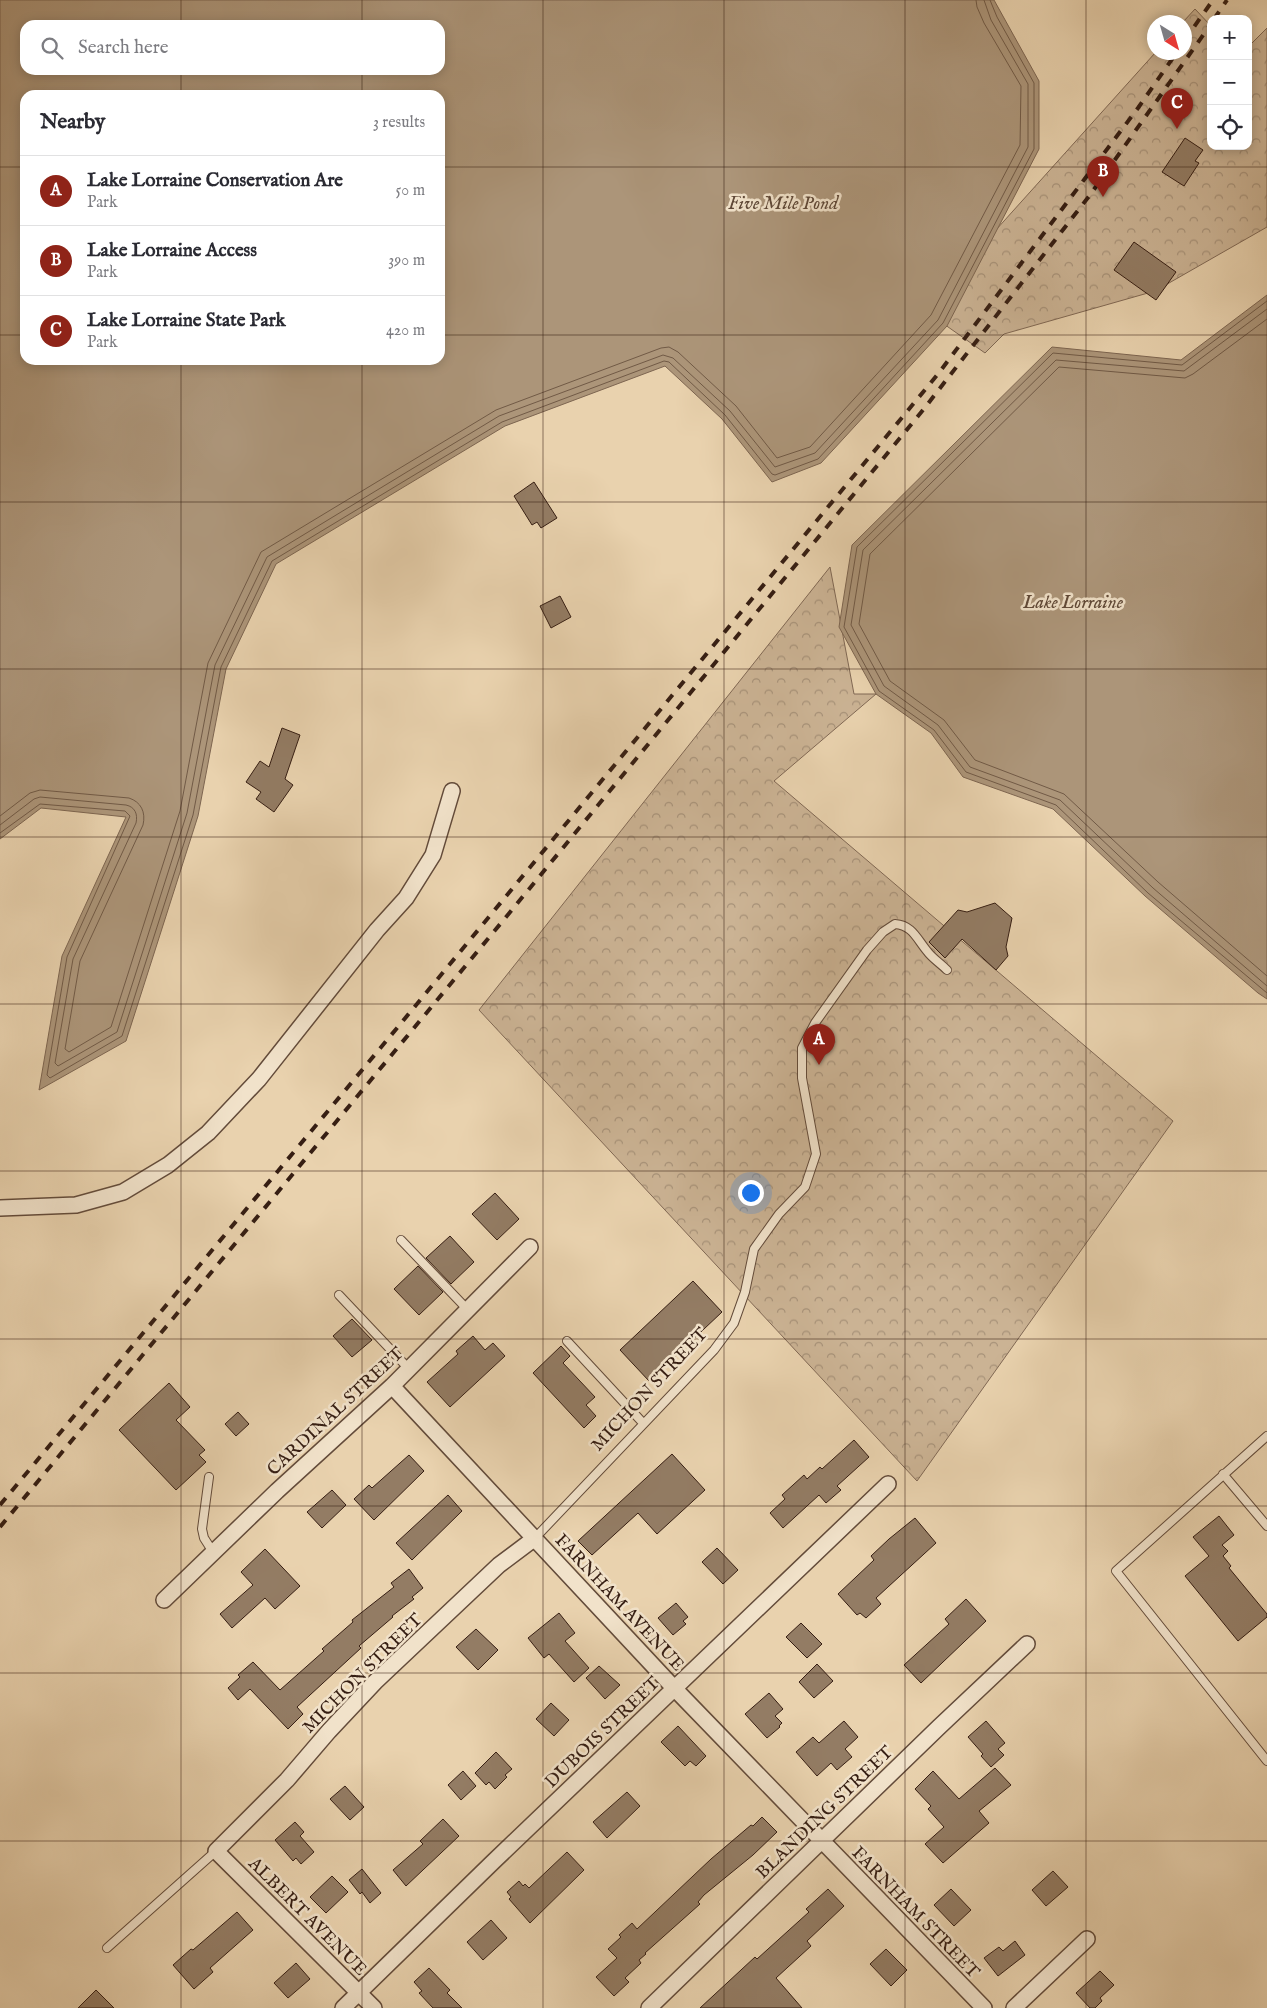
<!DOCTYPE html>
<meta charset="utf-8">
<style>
:root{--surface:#fff;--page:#f7f7f7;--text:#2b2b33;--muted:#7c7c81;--line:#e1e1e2;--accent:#8f2418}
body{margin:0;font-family:"IM FELL English",serif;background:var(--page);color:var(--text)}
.controls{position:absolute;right:15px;top:15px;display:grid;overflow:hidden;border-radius:10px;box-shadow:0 2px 12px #0003}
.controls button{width:45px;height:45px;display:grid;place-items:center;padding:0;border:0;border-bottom:1px solid var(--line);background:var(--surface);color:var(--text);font:25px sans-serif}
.compass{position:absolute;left:1147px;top:15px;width:45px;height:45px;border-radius:50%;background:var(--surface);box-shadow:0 2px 12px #0003;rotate:143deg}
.you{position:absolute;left:750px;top:1192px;width:18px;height:18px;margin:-12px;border:4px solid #fff;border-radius:50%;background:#1a73e8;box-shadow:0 0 0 8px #1a73e833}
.badge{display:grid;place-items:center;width:32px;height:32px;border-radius:50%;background:var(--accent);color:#fff;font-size:16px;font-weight:700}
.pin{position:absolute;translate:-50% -41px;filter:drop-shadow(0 1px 2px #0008)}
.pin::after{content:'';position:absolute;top:26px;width:18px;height:15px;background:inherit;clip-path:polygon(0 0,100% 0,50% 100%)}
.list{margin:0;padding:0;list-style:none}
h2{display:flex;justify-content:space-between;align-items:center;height:65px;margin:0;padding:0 20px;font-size:21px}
h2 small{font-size:16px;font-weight:400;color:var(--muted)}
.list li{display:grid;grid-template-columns:32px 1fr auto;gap:15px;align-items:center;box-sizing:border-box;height:70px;padding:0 20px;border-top:1px solid var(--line)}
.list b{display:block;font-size:19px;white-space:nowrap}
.list p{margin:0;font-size:16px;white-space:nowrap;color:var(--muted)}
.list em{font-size:16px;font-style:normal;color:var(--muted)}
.icon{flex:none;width:28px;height:28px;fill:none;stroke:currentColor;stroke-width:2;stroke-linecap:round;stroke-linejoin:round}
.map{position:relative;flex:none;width:1267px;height:2008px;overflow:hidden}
.search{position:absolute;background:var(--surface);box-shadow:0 2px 12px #0003;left:20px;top:20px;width:425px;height:55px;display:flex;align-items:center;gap:12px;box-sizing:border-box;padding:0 18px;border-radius:15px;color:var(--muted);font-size:19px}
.panel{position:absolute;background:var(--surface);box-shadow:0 2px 12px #0003;left:20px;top:90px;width:425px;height:275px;border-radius:15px}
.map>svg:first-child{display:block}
.park{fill:url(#park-crowns);stroke:#806854}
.water{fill:#ac9579;stroke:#7d6550;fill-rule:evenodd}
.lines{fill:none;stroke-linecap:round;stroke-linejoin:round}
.shore{stroke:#715a46;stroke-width:1}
.building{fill:#937c64;stroke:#361e13}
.service-casing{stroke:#634b3a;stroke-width:10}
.minor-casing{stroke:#634b3a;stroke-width:18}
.service{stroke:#f1e2ca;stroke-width:8}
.minor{stroke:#f1e2ca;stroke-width:15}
.rail{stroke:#361e13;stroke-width:4;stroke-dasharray:9 9;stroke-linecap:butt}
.grid{fill:none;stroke:#361e13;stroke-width:1;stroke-opacity:0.55}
.labels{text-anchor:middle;stroke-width:5;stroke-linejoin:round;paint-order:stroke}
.street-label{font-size:18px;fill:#361e13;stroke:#f1e2ca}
.water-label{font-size:19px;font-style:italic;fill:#5f4837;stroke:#f1e2ca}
</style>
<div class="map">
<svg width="1267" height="2008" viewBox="0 0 1267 2008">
<defs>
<pattern id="park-crowns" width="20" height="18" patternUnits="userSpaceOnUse" patternTransform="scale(1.25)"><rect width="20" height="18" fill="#cbb394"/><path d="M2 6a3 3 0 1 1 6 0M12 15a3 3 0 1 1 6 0" fill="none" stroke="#a69178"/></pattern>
</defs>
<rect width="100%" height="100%" fill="#e9d2ae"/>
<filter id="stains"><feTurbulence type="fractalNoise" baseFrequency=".004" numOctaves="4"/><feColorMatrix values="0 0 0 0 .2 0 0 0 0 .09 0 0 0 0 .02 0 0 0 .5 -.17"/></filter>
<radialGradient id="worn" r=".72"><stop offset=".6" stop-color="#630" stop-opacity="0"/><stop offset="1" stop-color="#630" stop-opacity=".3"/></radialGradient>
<path class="park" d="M1195,9L1211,26V146H1248V47L1267,28V227L1155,291L1004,334L985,353L924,310L1155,53L1184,52V22H1183Z
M830,567L854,694H876L774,781L1173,1121L917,1481L479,1010Z"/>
<path class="water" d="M0,0H994L1039,81V149L947,326L821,463L772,482L722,419L665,366L505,426L276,564L226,669L198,816L126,1041L39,1090L62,956L126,817L41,808L0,839ZM25,25H440V70H25ZM25,95H440V360H25Z
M1267,295V999L1258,993L1145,896L1053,809L963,777L931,733L876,694L839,627L852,545L1052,347L1181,360Z"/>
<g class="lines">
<path class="shore" d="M1267,301L1182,365L1053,353L857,547L844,627L879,691L934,730L966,772L1056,805L1148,893L1267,993
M1267,309L1184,371L1056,360L863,550L851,625L884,686L938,725L970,767L1060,800L1153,888L1267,986
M1267,319L1193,374L1185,378L1059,367L870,554L859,624L890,681L944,720L975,760L1064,794L1158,882L1267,976
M0,816L30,793L40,790L129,798C141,802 146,812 143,825L80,961L65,1049L69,1052L111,1027L180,811L208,663L261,552L496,410L661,348L669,347L678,352L736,406L777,458L810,447L931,315L1020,145L1021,86L984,23L977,7L976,0
M0,825L34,799L40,797L126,805C135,807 138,814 136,823L73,959L55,1063L58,1066L117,1032L187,813L215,665L267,557L499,416L663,355L673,358L730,411L775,467L815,453L938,320L1028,147V84L991,20L984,0
M0,833L40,804L125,811L130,816L67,957L47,1075L50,1078L122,1036L193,815L221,667L272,561L502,422L664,361L669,362L725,415L772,474L775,475L818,459L943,323L1034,149V83L997,17L990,0"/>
</g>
<path class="building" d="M1185,138L1203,150L1195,161L1199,163L1184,186L1162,172Z
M1134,242L1176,272L1156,300L1114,270Z
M534,482L557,518L541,528L537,522L532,525L514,496Z
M560,596L571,617L551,628L540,606Z
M282,728L300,735L285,779L293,785L274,812L256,799L261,792L246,782L260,761L269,767Z
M995,903L1012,918L1006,947L1008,956L996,970L962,939L945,958L929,942L958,910L967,912Z
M495,1193L519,1219L497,1240L472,1214Z
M450,1236L474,1262L451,1284L426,1258Z
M418,1266L443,1292L419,1315L394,1289Z
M693,1281L722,1312L649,1381L620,1350Z
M352,1319L372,1340L352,1357L333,1336Z
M473,1336L485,1350L493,1343L505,1356L450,1407L427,1382L458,1354L456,1351Z
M561,1346L570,1356L563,1363L595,1397L586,1405L596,1416L584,1428L533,1373Z
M169,1383L190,1407L176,1420L205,1450L199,1455L206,1462L176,1490L119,1430Z
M238,1412L249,1424L236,1436L225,1424Z
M854,1440L869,1457L837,1486L841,1490L826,1503L819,1495L783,1528L770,1513L785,1499L782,1495L804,1475L807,1479L820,1467L822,1469Z
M672,1454L705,1490L657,1534L638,1513L592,1555L578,1541Z
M409,1455L424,1471L374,1520L354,1499L369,1485L372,1488Z
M332,1490L346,1505L322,1528L307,1512Z
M448,1495L462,1511L412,1560L396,1543Z
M1219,1516L1234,1535L1222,1545L1228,1551L1223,1556L1231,1566L1229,1568L1267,1614V1617L1238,1641L1185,1576L1209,1556L1193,1537Z
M915,1518L936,1543L876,1598L881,1604L866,1618L860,1613L857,1615L838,1594L874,1560L871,1556L889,1539Z
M717,1548L738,1570L723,1584L702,1562Z
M265,1549L300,1586L275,1609L265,1598L232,1628L220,1614L253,1585L241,1572Z
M409,1569L423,1588L412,1597L414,1599L392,1616L393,1617L359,1646L361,1648L297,1707L303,1714L288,1729L250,1689L238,1700L228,1688L240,1677L238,1675L253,1662L280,1690L324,1651L322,1649L353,1622L352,1620L394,1587L391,1583Z
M966,1599L986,1621L921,1683L904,1665L949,1624L945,1619Z
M676,1603L688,1617L683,1621L686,1624L673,1635L658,1618Z
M559,1613L575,1633L565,1641L589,1668L574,1682L549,1654L544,1658L528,1638Z
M801,1623L822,1644L807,1658L786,1637Z
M476,1629L498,1650L478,1670L456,1647Z
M817,1664L833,1681L814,1698L799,1682Z
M599,1666L620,1685L605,1699L586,1678Z
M769,1693L783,1709L775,1716L782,1723L779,1726L780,1727L767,1738L745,1714Z
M551,1703L569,1720L554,1736L536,1719Z
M844,1721L858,1737L845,1749L852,1757L837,1770L831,1763L817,1776L796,1752L813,1737L819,1743Z
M986,1721L1005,1743L998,1749L1004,1755L991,1767L981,1756L983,1754L968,1737Z
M678,1726L706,1756L696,1766L690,1761L685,1766L661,1742Z
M496,1752L512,1769L505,1775L507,1777L495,1789L489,1782L486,1785L475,1773Z
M995,1768L1011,1785L979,1811L989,1823L943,1863L925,1844L944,1827L928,1809L931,1806L915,1789L933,1771L959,1799Z
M463,1771L476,1786L461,1800L448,1785Z
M345,1786L364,1807L350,1820L330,1799Z
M627,1792L640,1806L607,1838L593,1822Z
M762,1817L777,1832L753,1855L704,1895L698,1902L700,1904L645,1953L646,1954L639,1960L641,1963L625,1978L629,1982L614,1996L596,1977L617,1958L608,1949L621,1937L619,1935L632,1923L637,1929L711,1859L751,1825L753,1826Z
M443,1819L459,1836L406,1886L393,1870L423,1844L420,1841Z
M295,1822L304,1832L300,1836L314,1852L301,1864L296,1858L293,1861L275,1840Z
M567,1852L584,1870L530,1923L509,1899L511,1897L507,1892L519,1881L523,1886L525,1884L529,1888Z
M362,1869L381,1893L370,1903L362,1892L360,1894L349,1880Z
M1053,1871L1068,1887L1046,1906L1032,1890Z
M332,1876L348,1892L326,1913L310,1897Z
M828,1889L844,1906L807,1941L811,1946L776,1978L802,2008H700L755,1957L757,1959L809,1912L806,1909Z
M951,1889L971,1910L954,1926L934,1905Z
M237,1912L253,1930L210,1968L213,1972L194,1989L173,1965L191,1949L193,1950Z
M491,1920L507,1938L483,1960L467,1942Z
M1015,1941L1025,1955L998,1976L984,1958L999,1947L1003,1951Z
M886,1949L907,1970L891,1986L870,1964Z
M296,1963L310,1979L288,1998L274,1983Z
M429,1968L450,1990L447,1993L462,2008H433L419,1993L422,1991L414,1982Z
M1100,1971L1114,1985L1100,1998L1102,2001L1095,2008H1090L1076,1993Z
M96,1990L114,2008H78Z"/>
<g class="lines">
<defs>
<path id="service" d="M401,1240L468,1310
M339,1295L409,1369
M567,1341L643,1423
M1267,1436L1116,1571L1267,1761
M1223,1474L1267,1526
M209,1477L202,1529L204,1538L213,1552
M535,1538L714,1350L734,1323L745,1292L754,1249L779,1214L805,1187L816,1154L802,1078V1048L815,1023L867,950L883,932L895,924C912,925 917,939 927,951C932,958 940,963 947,970
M107,1948L216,1851"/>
<path id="minor" d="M0,1208L76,1205L123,1192L168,1165L208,1133L259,1079L377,930L406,898L433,855L452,791
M392,1386L674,1688L984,2008
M164,1600L277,1491L392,1386L530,1247
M343,2008L494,1861L888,1484
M374,2008L216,1851L287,1780L329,1731L375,1682L499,1565L535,1538
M649,2008L939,1727L1027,1644
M1014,2008L1087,1939"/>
</defs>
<use href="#service" class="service-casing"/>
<use href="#minor" class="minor-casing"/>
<use href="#service" class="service"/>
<use href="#minor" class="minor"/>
<path class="rail" d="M1214,19L1227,0
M1184,41L1213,0
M0,1505L402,1022L938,374L1138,108L1177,52
M0,1527L511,911L923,410L1090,195L1211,24"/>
</g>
<path class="grid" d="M181,0V25M362,0V25M543,0V2008M724,0V2008M905,0V2008M1086,0V2008M181,70V95M362,70V95M0,167H25M440,167H1267M0,335H25M440,335H1267M181,360V2008M362,360V2008M0,502H1267M0,669H1267M0,837H1267M0,1004H1267M0,1171H1267M0,1339H1267M0,1506H1267M0,1673H1267M0,1841H1267"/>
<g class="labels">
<g class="street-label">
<text transform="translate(649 1389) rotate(-47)" y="6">MICHON STREET</text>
<text transform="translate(335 1411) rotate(-43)" y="6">CARDINAL STREET</text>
<text transform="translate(620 1602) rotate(47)" y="6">FARNHAM AVENUE</text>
<text transform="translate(362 1673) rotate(-45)" y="6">MICHON STREET</text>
<text transform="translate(602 1732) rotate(-44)" y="6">DUBOIS STREET</text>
<text transform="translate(824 1812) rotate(-44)" y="6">BLANDING STREET</text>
<text transform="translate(916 1912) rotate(46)" y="6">FARNHAM STREET</text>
<text transform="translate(308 1916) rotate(45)" y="6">ALBERT AVENUE</text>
</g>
<g class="water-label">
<text x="783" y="209">Five Mile Pond</text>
<text x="1073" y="608">Lake Lorraine</text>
</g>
</g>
<rect width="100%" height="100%" filter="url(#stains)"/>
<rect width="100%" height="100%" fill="url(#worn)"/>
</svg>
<div class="controls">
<button>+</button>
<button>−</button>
<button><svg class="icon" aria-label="locate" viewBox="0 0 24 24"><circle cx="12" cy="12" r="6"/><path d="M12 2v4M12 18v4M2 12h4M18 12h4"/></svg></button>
</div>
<svg class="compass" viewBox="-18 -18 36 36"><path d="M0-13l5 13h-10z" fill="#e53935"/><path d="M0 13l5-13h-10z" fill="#7c7c81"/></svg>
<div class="you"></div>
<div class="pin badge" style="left:819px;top:1065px">A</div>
<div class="pin badge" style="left:1103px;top:197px">B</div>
<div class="pin badge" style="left:1177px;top:129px">C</div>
<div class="search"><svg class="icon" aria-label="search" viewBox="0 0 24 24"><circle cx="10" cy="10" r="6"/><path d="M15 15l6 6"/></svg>Search here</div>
<section class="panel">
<h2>Nearby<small>3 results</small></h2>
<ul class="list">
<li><span class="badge">A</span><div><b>Lake Lorraine Conservation Are</b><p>Park</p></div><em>50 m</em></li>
<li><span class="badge">B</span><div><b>Lake Lorraine Access</b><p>Park</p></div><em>390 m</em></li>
<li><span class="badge">C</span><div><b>Lake Lorraine State Park</b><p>Park</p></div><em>420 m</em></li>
</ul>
</section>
</div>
